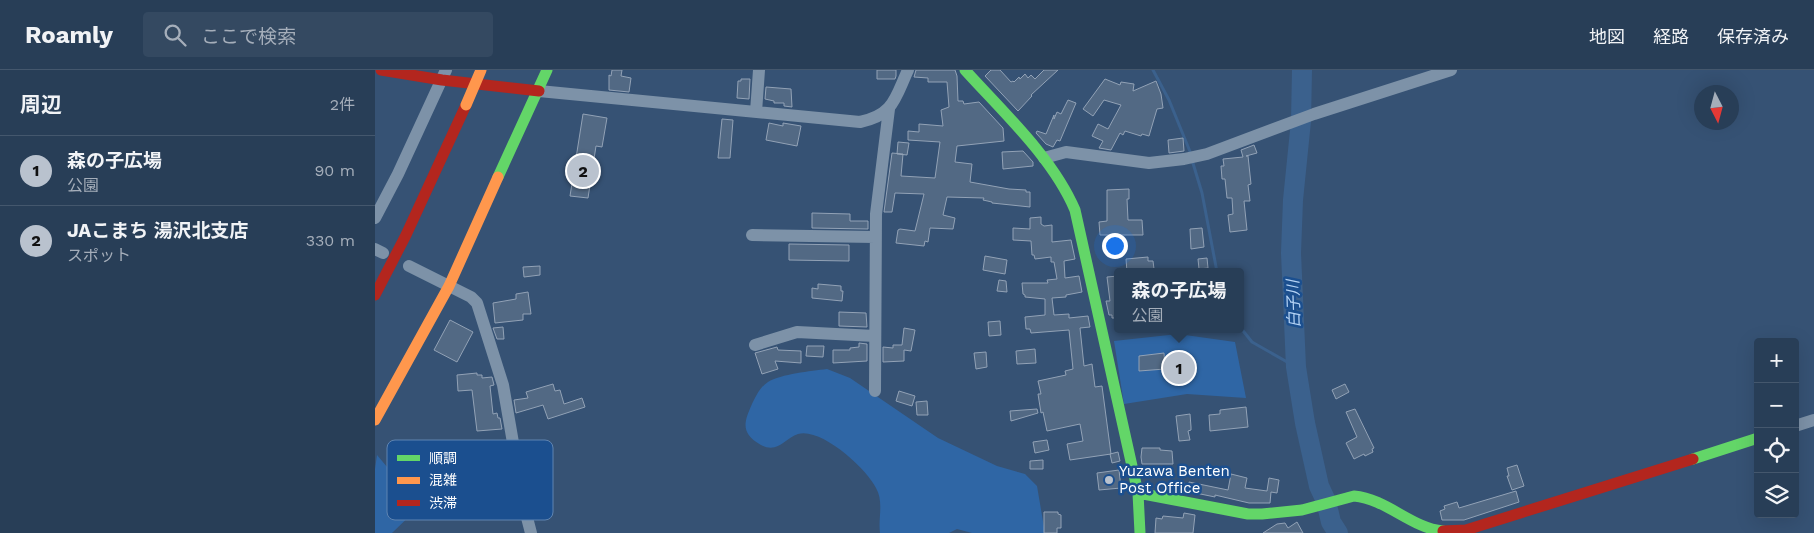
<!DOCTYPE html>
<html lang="ja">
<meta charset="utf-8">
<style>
:root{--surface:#283e57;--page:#344961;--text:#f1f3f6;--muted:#a5aeba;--line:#44576d;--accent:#b9c2ce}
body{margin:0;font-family:"Work Sans","Noto Sans JP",sans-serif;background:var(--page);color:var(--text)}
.controls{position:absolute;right:15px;bottom:15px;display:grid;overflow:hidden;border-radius:5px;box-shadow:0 5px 20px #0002}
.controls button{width:45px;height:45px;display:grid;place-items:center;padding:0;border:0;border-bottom:1px solid var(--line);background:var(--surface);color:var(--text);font:25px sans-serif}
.compass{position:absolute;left:1319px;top:15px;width:45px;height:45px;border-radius:50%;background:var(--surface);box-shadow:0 5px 20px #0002;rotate:174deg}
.you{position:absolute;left:739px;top:175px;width:18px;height:18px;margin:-12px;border:4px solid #fff;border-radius:50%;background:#1a73e8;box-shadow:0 0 0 8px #1a73e833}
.badge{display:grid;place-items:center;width:32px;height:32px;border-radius:50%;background:var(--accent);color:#111;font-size:16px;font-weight:700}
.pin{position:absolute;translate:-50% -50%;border:2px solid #fff;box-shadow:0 1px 5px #0006}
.popup{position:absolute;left:739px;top:198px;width:130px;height:65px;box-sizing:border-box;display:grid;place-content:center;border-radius:5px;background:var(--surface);filter:drop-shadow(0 1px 4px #0005);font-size:16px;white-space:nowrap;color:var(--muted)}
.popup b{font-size:19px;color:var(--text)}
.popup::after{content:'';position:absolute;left:50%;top:100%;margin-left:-10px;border:10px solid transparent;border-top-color:var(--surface)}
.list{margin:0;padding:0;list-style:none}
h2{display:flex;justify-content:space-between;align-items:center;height:65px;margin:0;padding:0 20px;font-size:21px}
h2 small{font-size:16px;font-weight:400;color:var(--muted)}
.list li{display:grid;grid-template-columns:32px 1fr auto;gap:15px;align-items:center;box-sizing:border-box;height:70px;padding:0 20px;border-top:1px solid var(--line)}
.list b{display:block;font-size:19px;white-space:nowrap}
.list p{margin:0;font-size:16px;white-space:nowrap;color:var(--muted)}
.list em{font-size:16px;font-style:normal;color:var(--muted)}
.icon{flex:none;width:28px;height:28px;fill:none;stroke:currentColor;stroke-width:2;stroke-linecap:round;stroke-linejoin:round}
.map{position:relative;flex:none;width:1439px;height:463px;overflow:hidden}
header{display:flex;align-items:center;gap:30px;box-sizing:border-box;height:70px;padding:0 25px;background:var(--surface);border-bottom:1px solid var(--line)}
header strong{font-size:24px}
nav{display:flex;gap:28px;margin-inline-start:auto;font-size:18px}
.search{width:350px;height:45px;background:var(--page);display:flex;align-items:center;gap:12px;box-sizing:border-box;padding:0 18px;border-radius:5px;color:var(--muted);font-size:19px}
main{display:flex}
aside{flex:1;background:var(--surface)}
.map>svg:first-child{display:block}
.green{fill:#2f66a5}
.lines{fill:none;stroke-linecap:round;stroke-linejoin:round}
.stream{stroke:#3b618d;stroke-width:3}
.river{stroke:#3b618d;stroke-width:20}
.building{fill:#526984;stroke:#92a2b6}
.street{stroke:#7d92a8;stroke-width:12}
.fast{stroke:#63d668;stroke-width:11}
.slow{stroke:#ff974d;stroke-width:11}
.jam{stroke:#b3261e;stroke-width:11}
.slow-bridge{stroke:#ff974d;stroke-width:11}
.poi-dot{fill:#b9c2ce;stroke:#1b4f8f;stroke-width:2}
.labels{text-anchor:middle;stroke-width:5;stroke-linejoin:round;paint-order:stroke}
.poi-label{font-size:15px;fill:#fff;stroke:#1b4f8f;text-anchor:start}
.water-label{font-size:16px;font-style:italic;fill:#b5d3f5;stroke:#1b4f8f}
.key{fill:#1b4f8f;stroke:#5f84b1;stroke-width:1}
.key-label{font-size:14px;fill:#fff}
</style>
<header>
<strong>Roamly</strong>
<div class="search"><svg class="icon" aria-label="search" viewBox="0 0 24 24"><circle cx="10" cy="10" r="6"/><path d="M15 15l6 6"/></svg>ここで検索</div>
<nav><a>地図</a><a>経路</a><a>保存済み</a></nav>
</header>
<main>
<aside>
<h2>周辺<small>2件</small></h2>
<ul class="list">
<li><span class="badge">1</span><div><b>森の子広場</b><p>公園</p></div><em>90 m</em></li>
<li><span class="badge">2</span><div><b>JAこまち 湯沢北支店</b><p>スポット</p></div><em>330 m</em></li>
</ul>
</aside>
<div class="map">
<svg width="1439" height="463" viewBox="0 0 1439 463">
<rect width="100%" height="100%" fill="#365274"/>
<path class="green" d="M803,264L860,272L871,328L812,324L749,334L739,271Z
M452,299L475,308L563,368L622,396L650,404L662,416L670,463H597L582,459L574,463H505C503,448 509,432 501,418C492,399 446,357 423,364C410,368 403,384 386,375C365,363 369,352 377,334C381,326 385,317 393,312C406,304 436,301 452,299Z
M2,385L45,436L17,463H0V399Z"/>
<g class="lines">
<path class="stream" d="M778,0L794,30L816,84
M817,90L827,123L842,202
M865,257L877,272L921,297"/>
<path class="river" d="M927,0L926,51L918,130L916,183L921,297L930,353L944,416L951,431L956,452L963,463"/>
</g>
<path class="building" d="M237,0H247L246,6L256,8L254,22L234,20V5L236,6Z
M502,0H521V6L520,9H502Z
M541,0H580L582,6L583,31H588L589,34L604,32L628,58L629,71L582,76L580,92L597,94L595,112L634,119L651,120V122H655V137L617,133V132L608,130L609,128L572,127L568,145L580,148L578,159L555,158L553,172L550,171L549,176L521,173L523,160L525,159L540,161L549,124L520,123L517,142H509L517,83L528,84L526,106L560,108L565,72L533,70V61L544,62V54L568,56L566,40L574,37L572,12H553V8L539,7Z
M616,0H625L636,12L638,11L639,12L644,7L645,9L650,4L653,8L656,5L660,9L669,0H683L656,25L657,26L643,41L610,6Z
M366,9H375L374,29L362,28L363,11H366Z
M730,9L745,15L746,12L759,14L758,21L781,11L786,24L788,38L782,39L774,66L767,64L766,66L750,61L748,65L745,63L736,80L724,78L728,71L717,66L723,54L733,59L746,35L729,30L718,46L708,39Z
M391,17L416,19L417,37L409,36V33H399V31L390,29Z
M693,30L701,33L685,71L682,70L678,77L671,74L661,63L662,61L671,64L679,45V49L682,42L686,44Z
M208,44L232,48L227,77L221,76L213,128L195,126Z
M347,49L358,50L355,88H343Z
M394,53L408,56V53L426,56L422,76L391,70Z
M808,68L809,81L794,83L793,70Z
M523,72L534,73L532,85L522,84Z
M879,75L882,83L871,86H873L876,114L873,115L875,131H869L872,160L855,162L853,145L858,144L857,128H852L850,109H847L846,96H849L848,89L868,87L866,80Z
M648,81L658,92V96L628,99L627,82Z
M754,119V129H752L753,150H767L768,165H725L724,152L732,151V120Z
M437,143L475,144V151H493V159L437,158Z
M666,147V154L669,156L677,155V172L696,170L700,189L689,191L690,208L704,206L707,222L691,225V227L677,228L679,245L694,244V248L713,246L715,257L705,258L709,296L717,294L720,317L727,316L736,384L695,390L692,374L708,371L705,354L672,361L668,342L666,343L663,324H666L663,311L691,305L690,301L698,299L694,260L656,263L655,259H651L650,247L670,245V229L650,227V225L648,224L647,213H673L672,210L682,209L679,192H676V187L660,189L659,185H657L656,171L638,170V158L655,159V148Z
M827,158L829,177L816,179L815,159Z
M414,174L474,175V191L414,190Z
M610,186L632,190L630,204L608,200Z
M773,187V191H778L779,199L752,202L751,189Z
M832,188L833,198L824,199L823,189Z
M165,196V205L149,207L148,197Z
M743,206V248H737V245H734L731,231H735L732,207Z
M624,210L631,211L632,222L622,221Z
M443,214L466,216V221H468L467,231L437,228V218L443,219Z
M153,222L156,244H148V250L120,253L118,233L141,229V224Z
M464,242L491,243L492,257L464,256Z
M75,250L98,262L82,292L59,280Z
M625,251L626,265L614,266L613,252Z
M128,257L129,269H122L118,258Z
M529,258L540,260L536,281L529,280V291L508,292V277L518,278V275H527Z
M484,273L492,274V291L458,293V280H475V278L484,277Z
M432,276H449L448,287L431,286Z
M402,277L403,280L426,281V293L400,291L403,299L387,304L380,283Z
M660,279L661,293L642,294L641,281Z
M611,282L612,297L601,299L599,283Z
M789,283L790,299L764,301V286Z
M102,303V305H107V308L117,307L119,315L115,316L118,344L122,343L123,348H125L127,359L102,361L97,320L83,321L82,305Z
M178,314L180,321L185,320L189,334L207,328L210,337L173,349L168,335L141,343L139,330L153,328L151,322Z
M970,314L974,322L961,329L957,320Z
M524,321L540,326L537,336L521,331Z
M552,331L553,345H542L541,332Z
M871,337L873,357L835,361L834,345L845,344V340Z
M662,339L663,343L636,351L635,341Z
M980,339L999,378L997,379L998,382L990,386L989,384L979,389L971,373L982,367L971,342Z
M815,344L816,357V360L813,361L815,370L804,371L801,346Z
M672,370L674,380L660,383L658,372Z
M767,378H785V380L797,381L798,394H767L766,387Z
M743,382L745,391L737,393L735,384Z
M668,390V399H655V391Z
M1142,395L1149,416L1137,420L1132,406H1134L1132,398Z
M744,400L746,418L724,420L722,403Z
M856,404L872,408L870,418L892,421L894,408L904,410L902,423L896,422L895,433H874L840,425V427L806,420L807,413L814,414V412L853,420Z
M112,415L116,423L119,421L120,425L136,418L140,432L114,444L103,419Z
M1141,421L1144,432L1089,450H1067L1065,441L1070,439L1069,436L1082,432L1084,438Z
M669,442H683V444L686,445V458H682V463H669Z
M809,443L820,445L818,463H780L781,448L787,449L788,446L808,448Z
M922,452L928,463H888L902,454L910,453L913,458Z"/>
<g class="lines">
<path class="street" d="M164,21L485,52C519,45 520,28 533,0
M381,42L384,0
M669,88L691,82L774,93L809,89L832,84L939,44L1076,0
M0,148L23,104L71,0
M377,165L500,167
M0,179L8,183
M34,196L96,227L102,233L128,315L149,436L156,463
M380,275L422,262L500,266
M500,321L501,144L514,39
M1420,356L1439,350"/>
<path class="fast" d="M590,0C628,42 678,88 700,140L763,423L765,463
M123,107L172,0
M1318,389L1383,368
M763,423L873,444H887L927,440L979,426C1012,429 1036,458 1068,461"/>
<path class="slow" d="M0,350L74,216L123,107"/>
<path class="jam" d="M6,0L67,10L164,21
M0,225L31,165L91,35
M1068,461L1091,460L1318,389"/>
<path class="slow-bridge" d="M91,35L106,0"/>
</g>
<circle class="poi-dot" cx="734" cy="410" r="5"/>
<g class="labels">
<g class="poi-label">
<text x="744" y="406">Yuzawa Benten<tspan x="744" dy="17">Post Office</tspan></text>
</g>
<g class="water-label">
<text transform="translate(918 234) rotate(-92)" y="6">白子川</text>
</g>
</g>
<rect x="12" y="370" width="166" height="80" rx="8" class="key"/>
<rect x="22" y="385" width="23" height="6" fill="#63d668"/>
<rect x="22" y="407" width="23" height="7" fill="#ff974d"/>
<rect x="22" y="430" width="23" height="6" fill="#b3261e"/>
<g class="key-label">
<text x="54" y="393">順調</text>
<text x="54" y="415">混雑</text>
<text x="54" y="438">渋滞</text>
</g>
</svg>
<div class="controls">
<button>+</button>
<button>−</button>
<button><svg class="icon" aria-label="locate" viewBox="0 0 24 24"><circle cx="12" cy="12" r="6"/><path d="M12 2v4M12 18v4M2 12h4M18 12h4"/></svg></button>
<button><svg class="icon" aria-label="layers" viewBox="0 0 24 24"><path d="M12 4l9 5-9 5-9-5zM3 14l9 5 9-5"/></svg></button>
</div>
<svg class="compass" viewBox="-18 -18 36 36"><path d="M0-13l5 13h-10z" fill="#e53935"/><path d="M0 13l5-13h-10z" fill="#a5aeba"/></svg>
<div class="you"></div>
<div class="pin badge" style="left:804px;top:298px">1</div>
<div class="popup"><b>森の子広場</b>公園</div>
<div class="pin badge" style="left:208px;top:101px">2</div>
</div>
</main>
